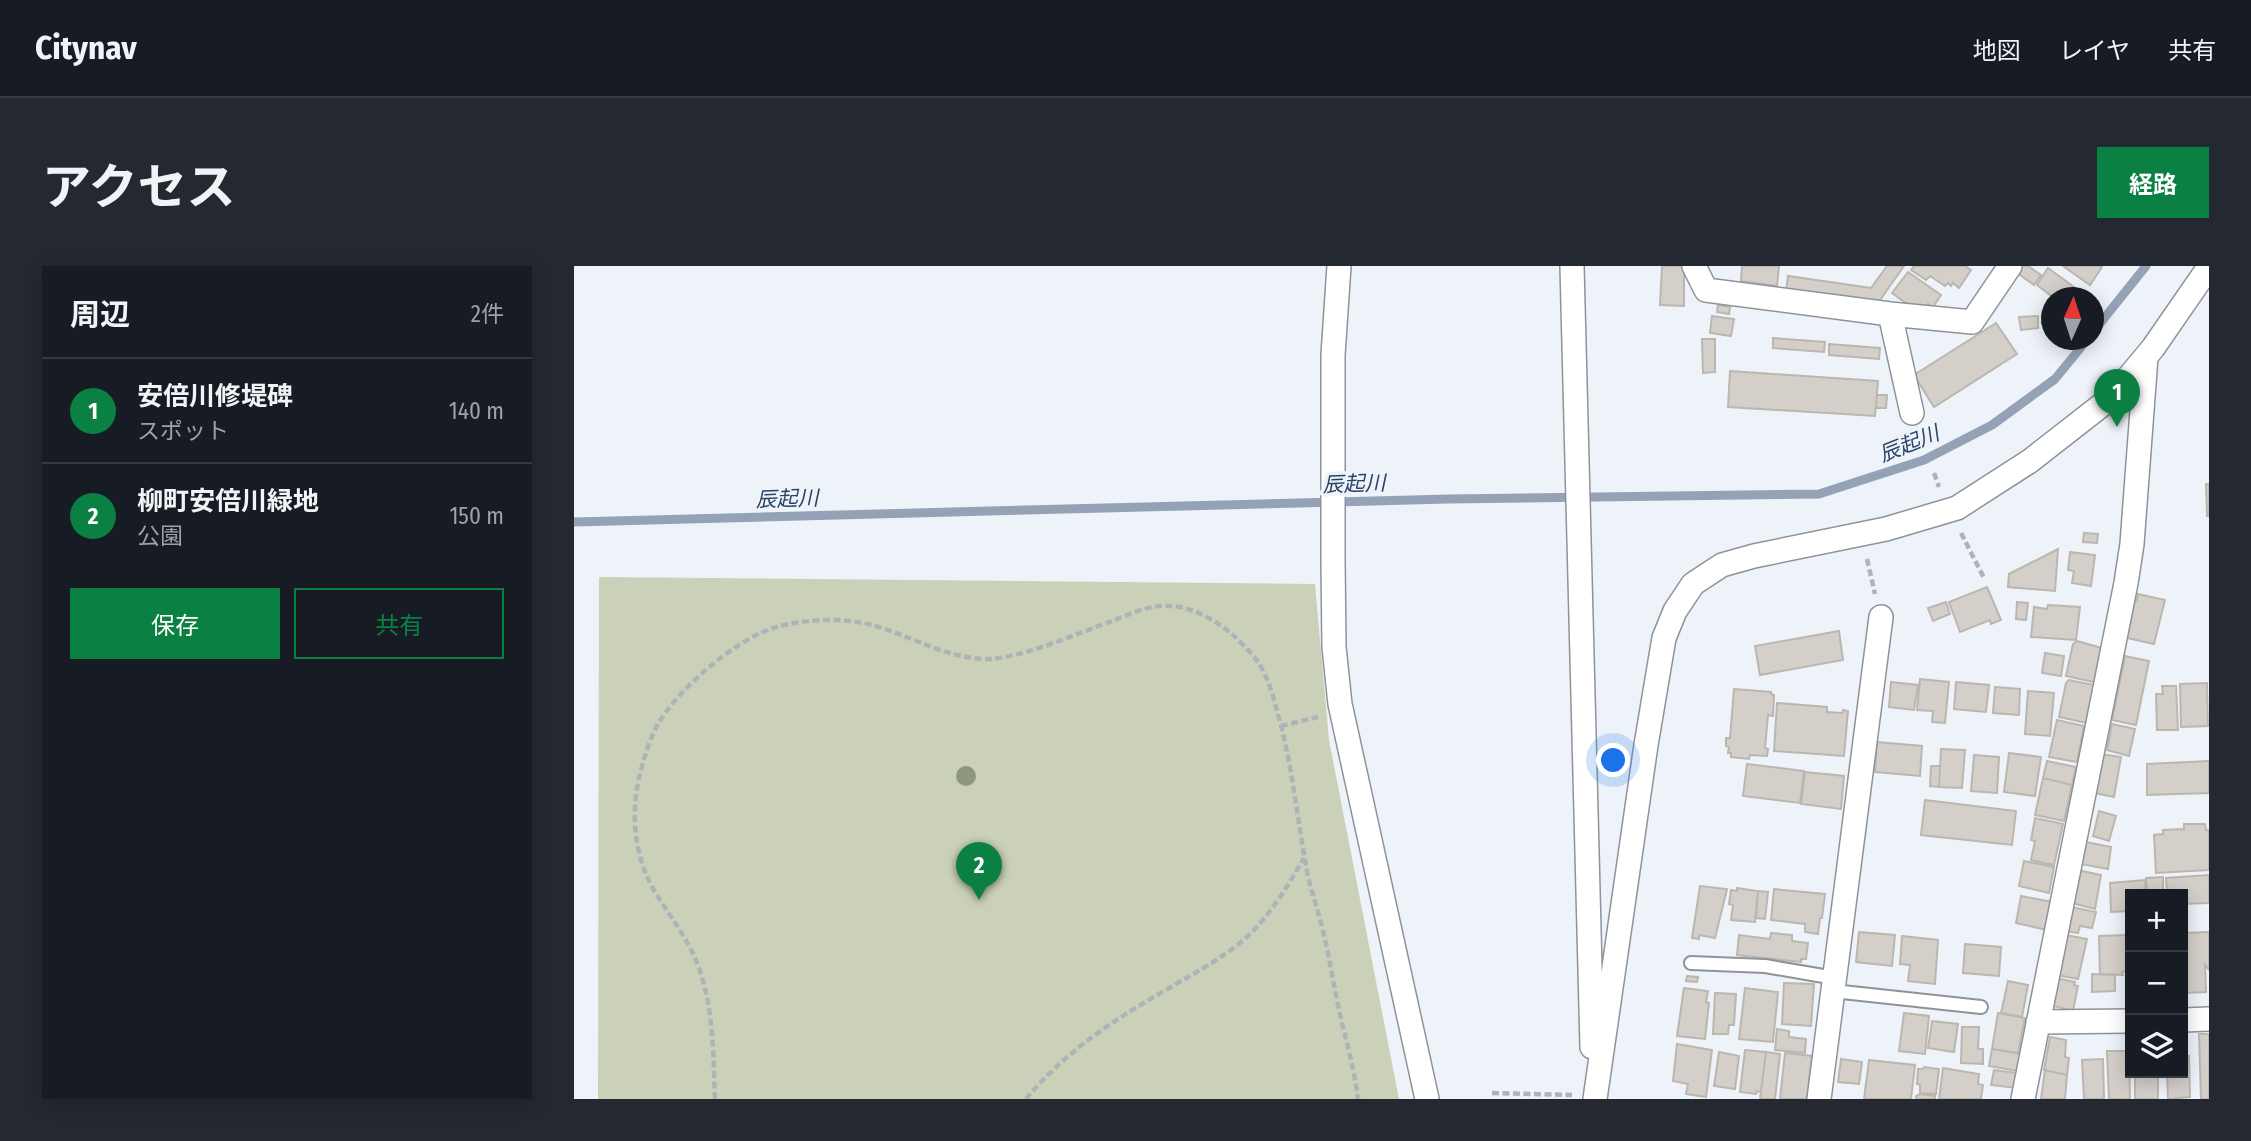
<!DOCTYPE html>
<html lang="ja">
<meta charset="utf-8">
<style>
:root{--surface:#171b24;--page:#242831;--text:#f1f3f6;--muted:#9ea1a6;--line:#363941;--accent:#0b8043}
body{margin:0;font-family:"Fira Sans Condensed","Noto Sans JP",sans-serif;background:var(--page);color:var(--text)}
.controls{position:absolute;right:21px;bottom:21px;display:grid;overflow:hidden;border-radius:0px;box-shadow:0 4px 18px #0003}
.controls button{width:63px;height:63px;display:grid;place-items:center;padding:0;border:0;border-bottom:2px solid var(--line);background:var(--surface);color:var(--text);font:35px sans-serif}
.compass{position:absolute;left:1467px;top:21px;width:63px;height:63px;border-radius:50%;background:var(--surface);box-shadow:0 4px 18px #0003;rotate:3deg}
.you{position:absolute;left:1040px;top:495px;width:24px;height:24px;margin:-18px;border:5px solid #fff;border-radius:50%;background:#1a73e8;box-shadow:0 0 0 10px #1a73e833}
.badge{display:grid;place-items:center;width:46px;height:46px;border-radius:50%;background:var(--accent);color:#fff;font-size:23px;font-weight:700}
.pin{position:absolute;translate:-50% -58px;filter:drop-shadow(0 2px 4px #0008)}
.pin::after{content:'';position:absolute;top:37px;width:24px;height:21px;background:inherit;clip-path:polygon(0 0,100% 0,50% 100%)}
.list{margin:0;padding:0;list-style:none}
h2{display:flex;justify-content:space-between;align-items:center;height:91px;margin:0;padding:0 28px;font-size:30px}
h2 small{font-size:23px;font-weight:400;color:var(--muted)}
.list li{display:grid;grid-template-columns:46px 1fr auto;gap:21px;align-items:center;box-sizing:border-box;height:105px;padding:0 28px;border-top:2px solid var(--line)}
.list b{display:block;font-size:26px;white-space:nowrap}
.list p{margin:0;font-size:23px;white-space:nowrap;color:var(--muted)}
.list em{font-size:23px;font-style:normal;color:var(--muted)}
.actions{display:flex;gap:14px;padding:21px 28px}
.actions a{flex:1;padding:16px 0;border:2px solid var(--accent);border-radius:0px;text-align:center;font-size:24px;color:var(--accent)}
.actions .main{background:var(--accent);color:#fff}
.icon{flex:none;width:38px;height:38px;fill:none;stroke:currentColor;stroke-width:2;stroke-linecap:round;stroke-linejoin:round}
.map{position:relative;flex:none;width:1635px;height:833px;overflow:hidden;border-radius:0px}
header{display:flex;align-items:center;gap:42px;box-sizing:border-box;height:98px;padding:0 35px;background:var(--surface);border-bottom:2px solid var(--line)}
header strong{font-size:33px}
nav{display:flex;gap:38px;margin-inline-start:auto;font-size:24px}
.intro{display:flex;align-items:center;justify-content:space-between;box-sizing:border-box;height:168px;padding:0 42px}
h1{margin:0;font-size:49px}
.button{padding:18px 32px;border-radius:0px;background:var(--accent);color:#fff;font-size:24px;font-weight:700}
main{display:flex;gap:42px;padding:0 42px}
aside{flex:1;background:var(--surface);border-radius:0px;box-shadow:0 4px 18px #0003}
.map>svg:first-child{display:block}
.green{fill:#cbd1b8}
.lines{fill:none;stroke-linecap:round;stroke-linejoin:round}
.stream{stroke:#95a2b6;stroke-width:9}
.building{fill:#d4cfc9;stroke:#bbb6b0;stroke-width:2}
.lane-casing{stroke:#8e9399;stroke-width:16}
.street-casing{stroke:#8e9399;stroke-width:26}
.path{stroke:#afb3b8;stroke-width:4.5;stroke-dasharray:7 3.5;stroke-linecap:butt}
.lane{stroke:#fff;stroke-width:12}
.street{stroke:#fff;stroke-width:23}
.tree{fill:#8f967e}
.labels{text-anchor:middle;stroke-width:7;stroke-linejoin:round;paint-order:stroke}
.water-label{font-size:21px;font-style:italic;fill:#294368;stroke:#eef3f9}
</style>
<header>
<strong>Citynav</strong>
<nav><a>地図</a><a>レイヤ</a><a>共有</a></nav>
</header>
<div class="intro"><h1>アクセス</h1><a class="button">経路</a></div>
<main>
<aside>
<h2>周辺<small>2件</small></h2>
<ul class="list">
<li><span class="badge">1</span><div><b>安倍川修堤碑</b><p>スポット</p></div><em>140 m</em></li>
<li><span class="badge">2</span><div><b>柳町安倍川緑地</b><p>公園</p></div><em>150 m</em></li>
</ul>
<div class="actions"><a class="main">保存</a><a>共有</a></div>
</aside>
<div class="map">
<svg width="1635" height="833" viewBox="0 0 1635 833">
<rect width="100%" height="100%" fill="#eef3f9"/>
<path class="green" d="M25,311L741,318L755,474L825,833H24Z"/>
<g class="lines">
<path class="stream" d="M1520,65L1572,0
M0,256L874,233L1245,228L1350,194L1418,159L1481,113L1513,74"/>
</g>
<path class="building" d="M1088,0H1110V40L1086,39Z
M1168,0H1205L1203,20L1167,15Z
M1313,0H1330L1304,37L1212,25L1214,10L1297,22Z
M1340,0H1391L1397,4L1385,22L1379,17L1377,20L1374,17L1371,20L1356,10L1352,14L1337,4Z
M1441,0H1454L1467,9L1460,19L1439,4Z
M1489,0H1526L1528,1L1516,19Z
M1474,2L1504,24L1499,32H1480L1463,19Z
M1334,6L1367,29L1359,41L1354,38L1347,48L1318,27Z
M1144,39L1156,41L1155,48L1143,46Z
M1478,49V63L1475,65L1468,57Z
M1138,50L1160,53L1157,70L1136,67Z
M1464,50V62L1447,64L1445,51Z
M1422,57L1443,88L1360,141L1340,109Z
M1199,72L1251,76L1250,86L1199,82Z
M1128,73H1141V106L1129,107Z
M1255,78L1306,82L1305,93L1255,89Z
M1156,105L1304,115L1301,150L1154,141Z
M1303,129H1313L1312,142H1302Z
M1632,218H1635V250H1633Z
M1510,267L1524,268L1523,277L1509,276Z
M1484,283L1481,325L1434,321L1435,308Z
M1496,286L1521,289L1517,320L1498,317L1500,305L1494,304Z
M1413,321L1427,354L1417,358L1416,354L1386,366L1375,336Z
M1564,328L1591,334L1580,378L1553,372L1561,333L1563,334Z
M1372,336L1376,348L1359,355L1354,342Z
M1443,336L1454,337L1452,354L1442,353Z
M1474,339L1506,341L1502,374L1457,371L1460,341L1473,343Z
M1265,365L1269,394L1186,409L1181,380Z
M1503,375L1528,382L1520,416L1492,410L1499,378Z
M1471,387L1490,390L1487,410L1468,407Z
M1551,390L1575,395L1562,459L1538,454Z
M1346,413L1375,416L1371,457L1358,456L1359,445L1343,444Z
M1495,414L1520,419L1513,457L1485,451L1492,417Z
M1317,416L1344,419L1340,444L1315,441Z
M1382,416L1415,419L1412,446L1380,443Z
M1633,417L1634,460L1607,461L1606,418Z
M1588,420H1602L1604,464H1583L1582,428H1589Z
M1421,421L1446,423L1445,449L1419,447Z
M1160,423L1197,426V428L1200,429L1199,450L1194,449L1191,482L1194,483L1193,490L1176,489L1175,493L1157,491V487H1154L1155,481L1152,480V472H1156Z
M1454,425L1480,427L1476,470L1451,468Z
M1203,437L1253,441V446L1268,447L1269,444L1274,445L1270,490L1200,485Z
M1483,454L1510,460L1503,496L1475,491Z
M1538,458L1561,463L1555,490L1533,484Z
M1303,476L1348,480L1346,510L1301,506Z
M1367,483L1391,484L1388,522L1365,521Z
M1435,487L1467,491L1461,530L1430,526Z
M1527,488L1547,491L1540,531L1520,527Z
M1400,489L1425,491L1423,527L1397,525Z
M1473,495L1502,501L1498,519L1469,512Z
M1635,495V527L1573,529V498Z
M1173,498L1230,505L1226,537L1169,530Z
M1357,500H1366L1365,521L1356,520Z
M1231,506L1270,510L1267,543L1227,538Z
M1469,512L1498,519L1490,555L1461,549Z
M1351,534L1442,545L1438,579L1347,569Z
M1525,545L1542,550L1535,575L1519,570Z
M1461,552L1489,558L1480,599L1457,594L1461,575L1457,574Z
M1610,558H1631L1632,564H1635V604L1582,607L1580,569L1589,568V564L1610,563Z
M1512,576L1537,581L1534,603L1507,598Z
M1450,595L1480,601L1475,627L1445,620Z
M1504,604L1527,609L1521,643L1498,637Z
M1635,609V637L1609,638V628H1593L1592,612Z
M1589,611V624L1573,626L1572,612Z
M1571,614L1572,628H1556V645L1537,646L1536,617Z
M1126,620L1153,623L1141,672L1125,669V673L1118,672Z
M1163,622L1184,625L1181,656L1157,654L1159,639L1155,638L1157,624L1163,625Z
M1200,623L1251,628L1248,652H1246L1244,668L1231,666V658L1197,654Z
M1184,625L1194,626L1191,653L1182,652Z
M1447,630L1479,636L1473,664L1442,657Z
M1497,641L1522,646L1518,662L1506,660L1504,667L1492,665Z
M1285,666L1321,669L1318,700L1282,696Z
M1635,666V704L1631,699L1632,726L1609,727V667Z
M1197,667L1218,669V675L1234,677L1232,693H1227V696L1163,689L1165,669L1196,673Z
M1492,669L1513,673L1504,713L1483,709Z
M1555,669V705L1548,706L1549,709L1526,708L1525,670Z
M1328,670L1364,674L1361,718L1334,715L1336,699L1326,698Z
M1391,678L1427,681L1425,710L1389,707Z
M1518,708L1541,709V725L1518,726Z
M1113,710L1124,711L1123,716L1112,715Z
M1482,712L1501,716L1500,719L1504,720L1499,745L1476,739Z
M1434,715L1454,719L1448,751L1427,747Z
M1210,717L1240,718L1237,760L1208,758Z
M1110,722L1134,725L1132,736L1135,737L1131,773L1103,770Z
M1171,722L1204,726L1199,776L1165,773Z
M1141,727L1162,728L1160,759H1155L1154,768H1139Z
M1330,747L1355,750L1351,788L1325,785Z
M1424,747L1451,752L1444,787L1418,783Z
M1358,755L1384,758L1380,786L1354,782Z
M1388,761H1405L1404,783H1409V798L1387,797Z
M1203,763L1215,765V771L1232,773L1231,787L1201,784Z
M1625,768H1635V833H1627Z
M1476,771L1492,774L1491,791L1495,792L1493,809L1470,804Z
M1103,778L1138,784L1132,831L1112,828L1114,818L1099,815Z
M1418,783L1448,788L1444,805L1415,800Z
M1171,784L1192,786L1187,826L1183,825L1182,828L1166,826Z
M1533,785H1555L1556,833H1535Z
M1145,786L1165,790L1161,823L1140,820Z
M1192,786L1206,788L1201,833H1186Z
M1211,787L1238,790L1233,833H1206Z
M1609,790H1615L1616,831L1594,833L1593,807H1609Z
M1267,793L1288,796L1285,818L1264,816Z
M1529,793L1530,833H1510L1508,794Z
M1295,794L1341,799L1337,833H1290Z
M1350,801L1365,803L1362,828L1346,827V819L1343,818L1344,803H1349Z
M1369,802L1405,808L1404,818L1409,819L1407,833H1365Z
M1420,804L1443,807L1442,822L1417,819Z
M1471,804L1493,809L1491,833H1467Z
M1561,807H1584V833H1561Z
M1346,828L1361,830V833H1342V830Z"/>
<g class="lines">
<defs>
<path id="lane" d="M1117,697L1191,700L1261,712
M1259,725L1407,741"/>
<path id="street" d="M765,0L759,89V294L760,381L766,438L853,833
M998,0L1018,781
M1120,0L1132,24L1316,48L1398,56L1436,0
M1316,48L1338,147
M1609,754L1635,753
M1464,756L1556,755
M1021,833L1072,479L1090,372L1101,345L1119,318L1148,299L1180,290L1312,263L1383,242L1456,195L1538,131L1579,82L1635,1
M1245,833L1307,351
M1449,833L1552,317L1558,278L1572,91"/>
</defs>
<use href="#lane" class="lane-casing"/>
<use href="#street" class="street-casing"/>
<path class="path" d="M1360,207L1365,221
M1387,267L1410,312
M1293,293L1301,328
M707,460L744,451
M918,827L998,829
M141,833C139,790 140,746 126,705C116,675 97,652 81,626C60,591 56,547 66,508C70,492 76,472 84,458C105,422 160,375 199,362C225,354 257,352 283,356C328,363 367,393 414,393C448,392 505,367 538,355C556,348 577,338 596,340C619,341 641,354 658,368C666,376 677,386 684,396C693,409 699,429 703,445C719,499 723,555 734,610C738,628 744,644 748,661C755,689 759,716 765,744C772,774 780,802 784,833
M452,833C488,789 536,756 585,728C610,713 635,700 658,683C689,661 711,625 730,592"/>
<use href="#lane" class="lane"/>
<use href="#street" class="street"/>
</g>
<circle class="tree" cx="392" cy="510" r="10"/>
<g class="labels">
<g class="water-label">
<text transform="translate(1335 178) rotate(-22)" y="7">辰起川</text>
<text transform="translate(780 218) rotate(-2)" y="7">辰起川</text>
<text transform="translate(213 233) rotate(-2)" y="7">辰起川</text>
</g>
</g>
</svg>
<div class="controls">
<button>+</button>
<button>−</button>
<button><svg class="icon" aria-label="layers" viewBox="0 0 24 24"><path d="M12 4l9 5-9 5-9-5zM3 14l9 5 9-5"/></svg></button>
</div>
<svg class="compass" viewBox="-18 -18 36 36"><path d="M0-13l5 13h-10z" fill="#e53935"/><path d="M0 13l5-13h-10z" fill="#9ea1a6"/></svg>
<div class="you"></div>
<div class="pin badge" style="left:1543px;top:161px">1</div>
<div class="pin badge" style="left:405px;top:634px">2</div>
</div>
</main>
